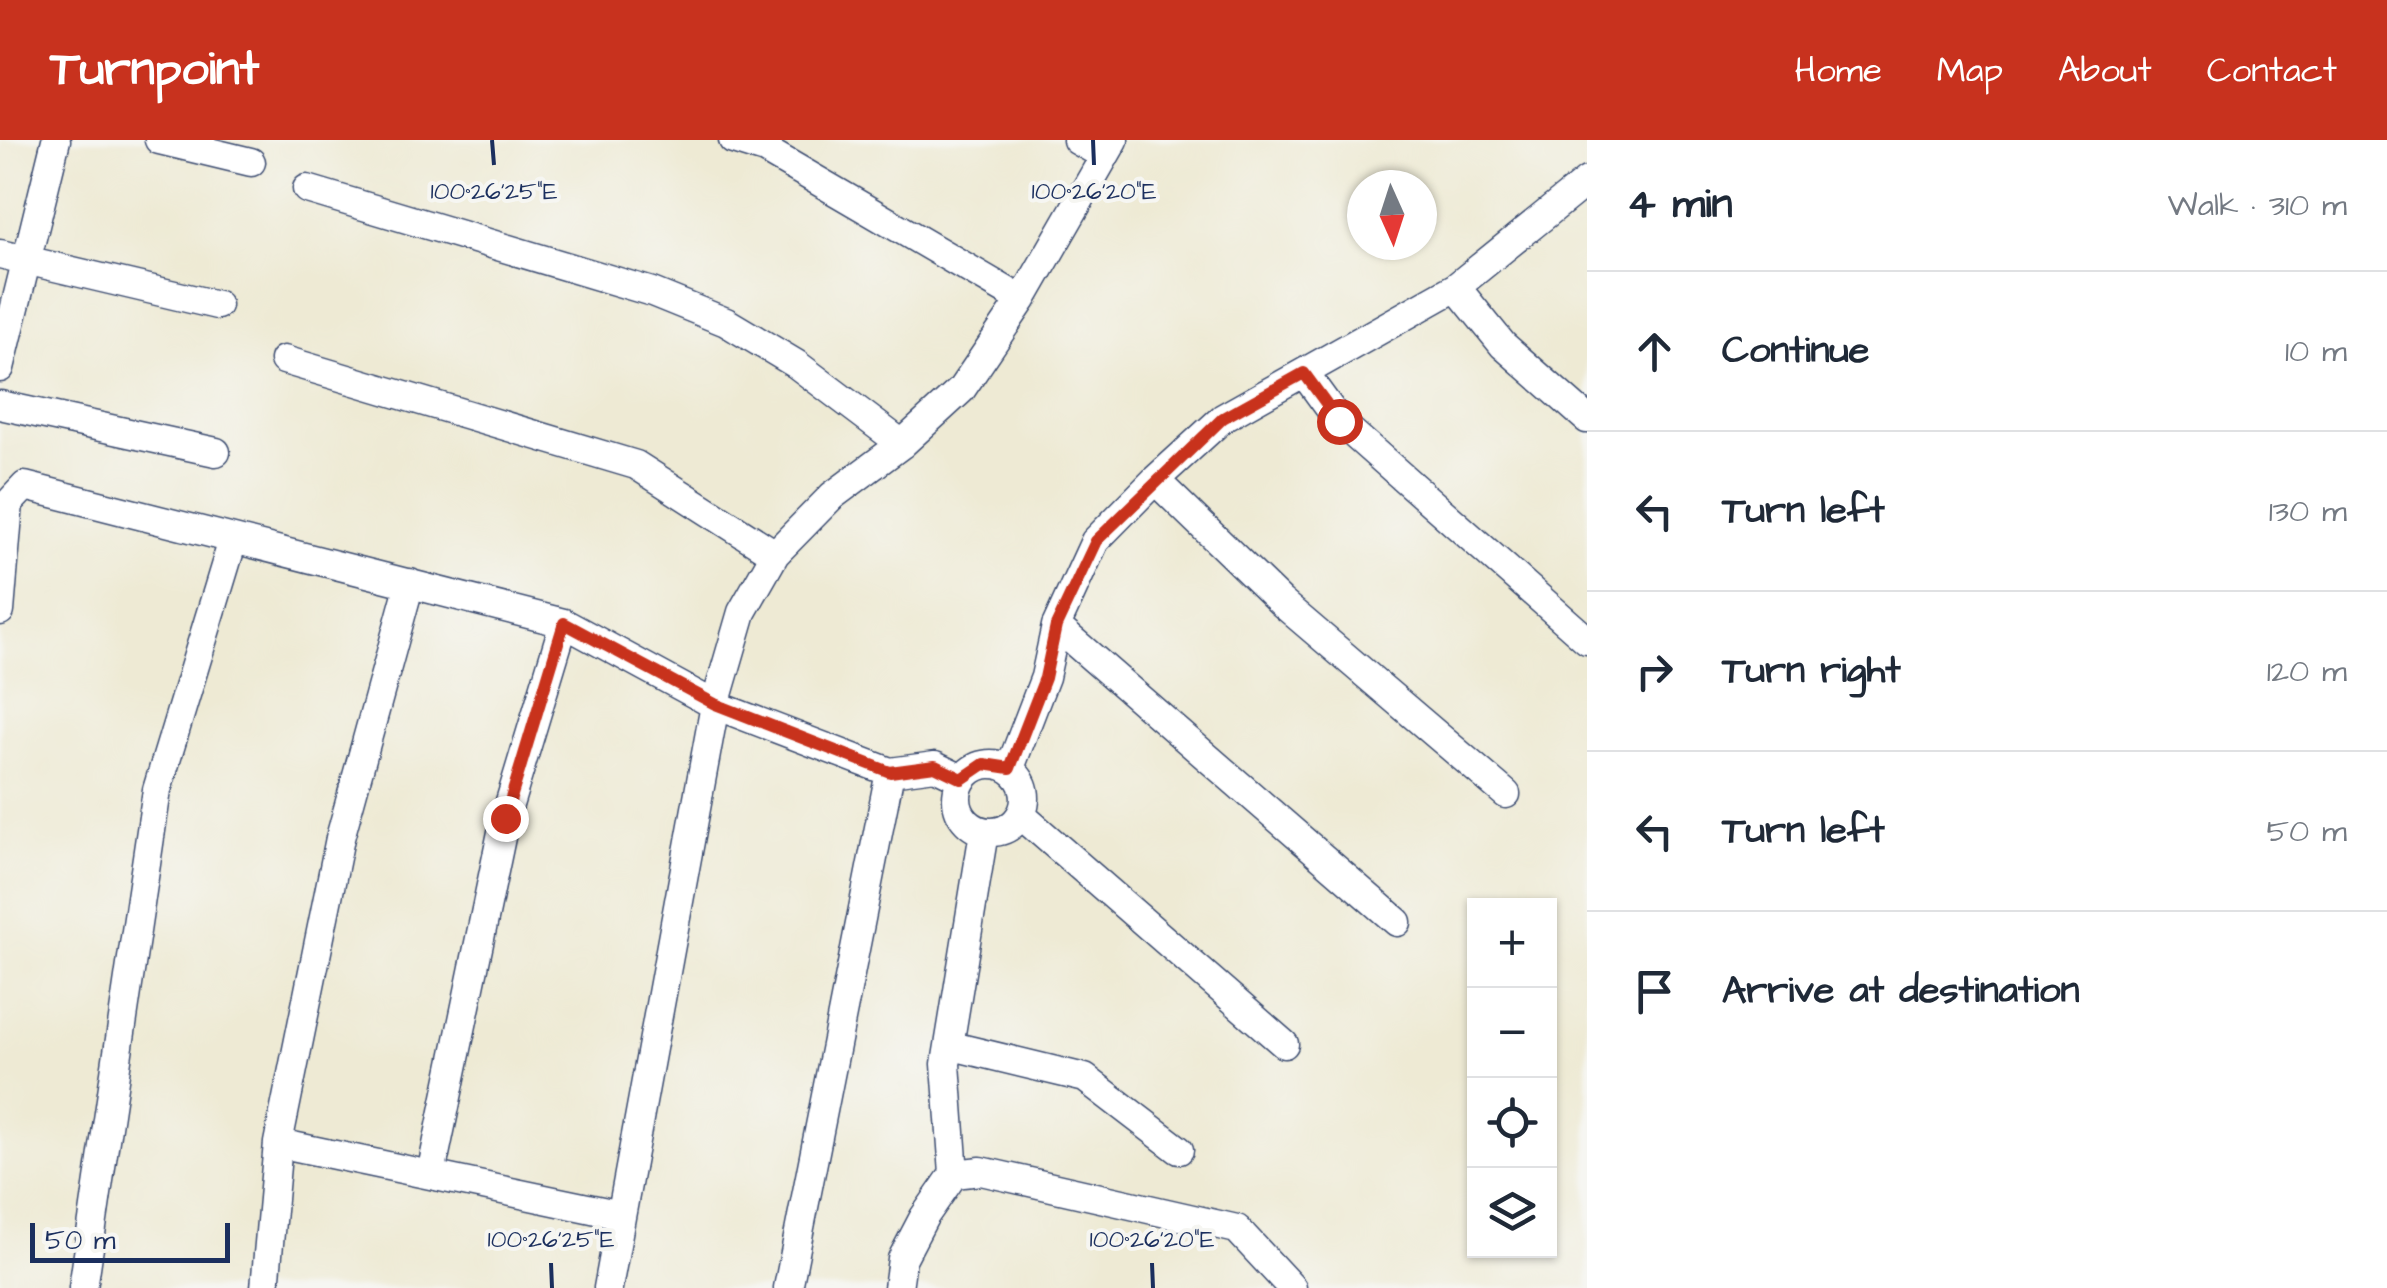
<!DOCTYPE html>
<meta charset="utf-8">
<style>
:root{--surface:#fff;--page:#f6f6f7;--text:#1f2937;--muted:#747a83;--line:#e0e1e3;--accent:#c8321e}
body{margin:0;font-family:"Architects Daughter",sans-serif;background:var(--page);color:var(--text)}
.controls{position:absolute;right:30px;bottom:30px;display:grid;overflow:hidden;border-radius:0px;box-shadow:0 2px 8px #0004}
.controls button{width:90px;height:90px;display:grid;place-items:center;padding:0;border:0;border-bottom:2px solid var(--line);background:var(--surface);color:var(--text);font:50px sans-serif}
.compass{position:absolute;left:1347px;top:30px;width:90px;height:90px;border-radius:50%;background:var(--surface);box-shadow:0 2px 8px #0004;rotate:177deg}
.scale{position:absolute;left:30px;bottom:25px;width:200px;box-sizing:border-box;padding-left:10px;border:5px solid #1b2f5e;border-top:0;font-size:28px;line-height:35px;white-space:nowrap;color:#1b2f5e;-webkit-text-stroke:8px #f6f6f2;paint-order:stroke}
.stop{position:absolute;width:30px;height:30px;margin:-22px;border:8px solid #c8321e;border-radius:50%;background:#fff}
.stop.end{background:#c8321e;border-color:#fff;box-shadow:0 2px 10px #0008}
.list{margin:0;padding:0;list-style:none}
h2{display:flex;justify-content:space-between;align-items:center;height:130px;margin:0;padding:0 40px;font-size:42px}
h2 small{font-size:32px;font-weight:400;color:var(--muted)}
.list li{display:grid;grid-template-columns:65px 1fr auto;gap:30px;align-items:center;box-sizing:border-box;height:160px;padding:0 40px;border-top:2px solid var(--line)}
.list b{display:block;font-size:38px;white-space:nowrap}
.list em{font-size:32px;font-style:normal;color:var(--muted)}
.icon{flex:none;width:55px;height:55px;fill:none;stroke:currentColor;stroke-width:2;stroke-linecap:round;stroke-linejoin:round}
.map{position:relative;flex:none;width:1587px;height:1148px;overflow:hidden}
header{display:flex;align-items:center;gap:60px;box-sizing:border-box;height:140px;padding:0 50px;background:var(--accent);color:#fff}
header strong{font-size:48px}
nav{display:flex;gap:55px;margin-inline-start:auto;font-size:35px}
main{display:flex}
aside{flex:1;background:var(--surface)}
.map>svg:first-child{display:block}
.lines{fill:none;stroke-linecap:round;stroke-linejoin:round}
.minor-casing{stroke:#3b4b70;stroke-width:31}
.minor{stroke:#fff;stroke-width:28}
.route{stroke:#c8321e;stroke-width:12}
.ticks{fill:none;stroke:#1b2f5e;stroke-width:4}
.ticks-label{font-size:25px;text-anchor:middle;fill:#1b2f5e;stroke:#f6f6f2;stroke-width:8;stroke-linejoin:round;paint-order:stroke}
</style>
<header>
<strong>Turnpoint</strong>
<nav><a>Home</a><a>Map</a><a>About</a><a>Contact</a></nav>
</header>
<main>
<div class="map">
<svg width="1587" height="1148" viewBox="0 0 1587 1148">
<rect width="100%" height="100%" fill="#f6f6f2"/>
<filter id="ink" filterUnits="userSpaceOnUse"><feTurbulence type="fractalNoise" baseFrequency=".01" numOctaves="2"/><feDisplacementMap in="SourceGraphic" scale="20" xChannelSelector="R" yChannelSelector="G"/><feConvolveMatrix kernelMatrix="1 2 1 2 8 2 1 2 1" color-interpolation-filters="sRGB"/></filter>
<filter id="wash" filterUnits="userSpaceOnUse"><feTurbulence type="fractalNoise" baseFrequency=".0048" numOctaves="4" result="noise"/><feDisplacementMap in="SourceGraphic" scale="40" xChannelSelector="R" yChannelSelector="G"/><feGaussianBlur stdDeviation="2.25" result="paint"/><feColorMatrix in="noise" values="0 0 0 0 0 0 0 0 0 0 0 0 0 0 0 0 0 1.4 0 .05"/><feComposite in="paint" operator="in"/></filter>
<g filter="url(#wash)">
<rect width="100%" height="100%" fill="#eeead4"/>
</g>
<g filter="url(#ink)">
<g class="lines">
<defs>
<path id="minor" d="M159,0L251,22
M733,0L765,10L1022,160
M1077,0L1105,16
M307,49L652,152L726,182L796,224L902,304
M0,114L217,165
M1456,147L1503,205L1587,279
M284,220L636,325L775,414
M0,228L56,0
M1304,233L1339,281L1587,500
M0,265L216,312
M1155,340L1281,462L1506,654
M0,471L9,363L25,346L564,483L715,565L890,632L935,626L962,639
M1056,486L1397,782
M957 658a34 34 0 1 1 68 0a34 34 0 1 1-68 0Z
M1010,628L1045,537L1056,486L1095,401L1155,340L1223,278L1456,147L1587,41
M1021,675L1284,904
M952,906L1085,938L1179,1010
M278,1003L621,1075
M431,1034L505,678L564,483
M954,1034L981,1031L1237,1089L1292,1148
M83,1148L157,650L233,400
M265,1148L278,1003L340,698L410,443
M608,1148L715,565L742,472L775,414L832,356L902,304L961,250L1022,160L1114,0
M788,1148L890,632
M898,1148L902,1119L924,1077L954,1034L946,924L984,692"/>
</defs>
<use href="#minor" class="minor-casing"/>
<use href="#minor" class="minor"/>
</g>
</g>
<g class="lines" filter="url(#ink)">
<path class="route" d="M505,678L564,483L715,564L890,632L935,626L962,639L984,624L1010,628L1045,538L1056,486L1096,401L1223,278L1304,233L1339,281"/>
</g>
<path class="ticks" d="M492,0L494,25M1093,0L1094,25M551,1123L552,1148M1152,1123L1153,1148"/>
<g class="ticks-label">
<text x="494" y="59">100°26'25"E</text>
<text x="1094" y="59">100°26'20"E</text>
<text x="551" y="1107">100°26'25"E</text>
<text x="1152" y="1107">100°26'20"E</text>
</g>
</svg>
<div class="controls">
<button>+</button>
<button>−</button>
<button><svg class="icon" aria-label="locate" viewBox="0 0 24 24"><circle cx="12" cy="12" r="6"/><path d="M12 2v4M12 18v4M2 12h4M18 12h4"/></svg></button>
<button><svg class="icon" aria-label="layers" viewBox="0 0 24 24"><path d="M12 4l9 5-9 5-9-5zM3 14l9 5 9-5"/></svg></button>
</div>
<svg class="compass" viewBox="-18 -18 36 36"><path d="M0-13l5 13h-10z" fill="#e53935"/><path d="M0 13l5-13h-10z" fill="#747a83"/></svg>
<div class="scale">50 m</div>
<div class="stop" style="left:1339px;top:281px"></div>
<div class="stop end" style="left:505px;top:678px"></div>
</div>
<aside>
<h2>4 min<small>Walk · 310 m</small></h2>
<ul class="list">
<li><svg class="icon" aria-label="ahead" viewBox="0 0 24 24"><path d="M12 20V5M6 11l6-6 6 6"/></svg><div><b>Continue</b></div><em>10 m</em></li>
<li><svg class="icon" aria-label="left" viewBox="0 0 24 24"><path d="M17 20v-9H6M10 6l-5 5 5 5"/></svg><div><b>Turn left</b></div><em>130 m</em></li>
<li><svg class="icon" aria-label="right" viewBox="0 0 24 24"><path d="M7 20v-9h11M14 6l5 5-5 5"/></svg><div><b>Turn right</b></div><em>120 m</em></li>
<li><svg class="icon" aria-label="left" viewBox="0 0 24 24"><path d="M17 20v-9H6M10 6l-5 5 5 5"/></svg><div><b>Turn left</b></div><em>50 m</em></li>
<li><svg class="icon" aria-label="arrive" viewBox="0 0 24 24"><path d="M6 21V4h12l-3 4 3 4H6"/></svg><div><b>Arrive at destination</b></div></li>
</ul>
</aside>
</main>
